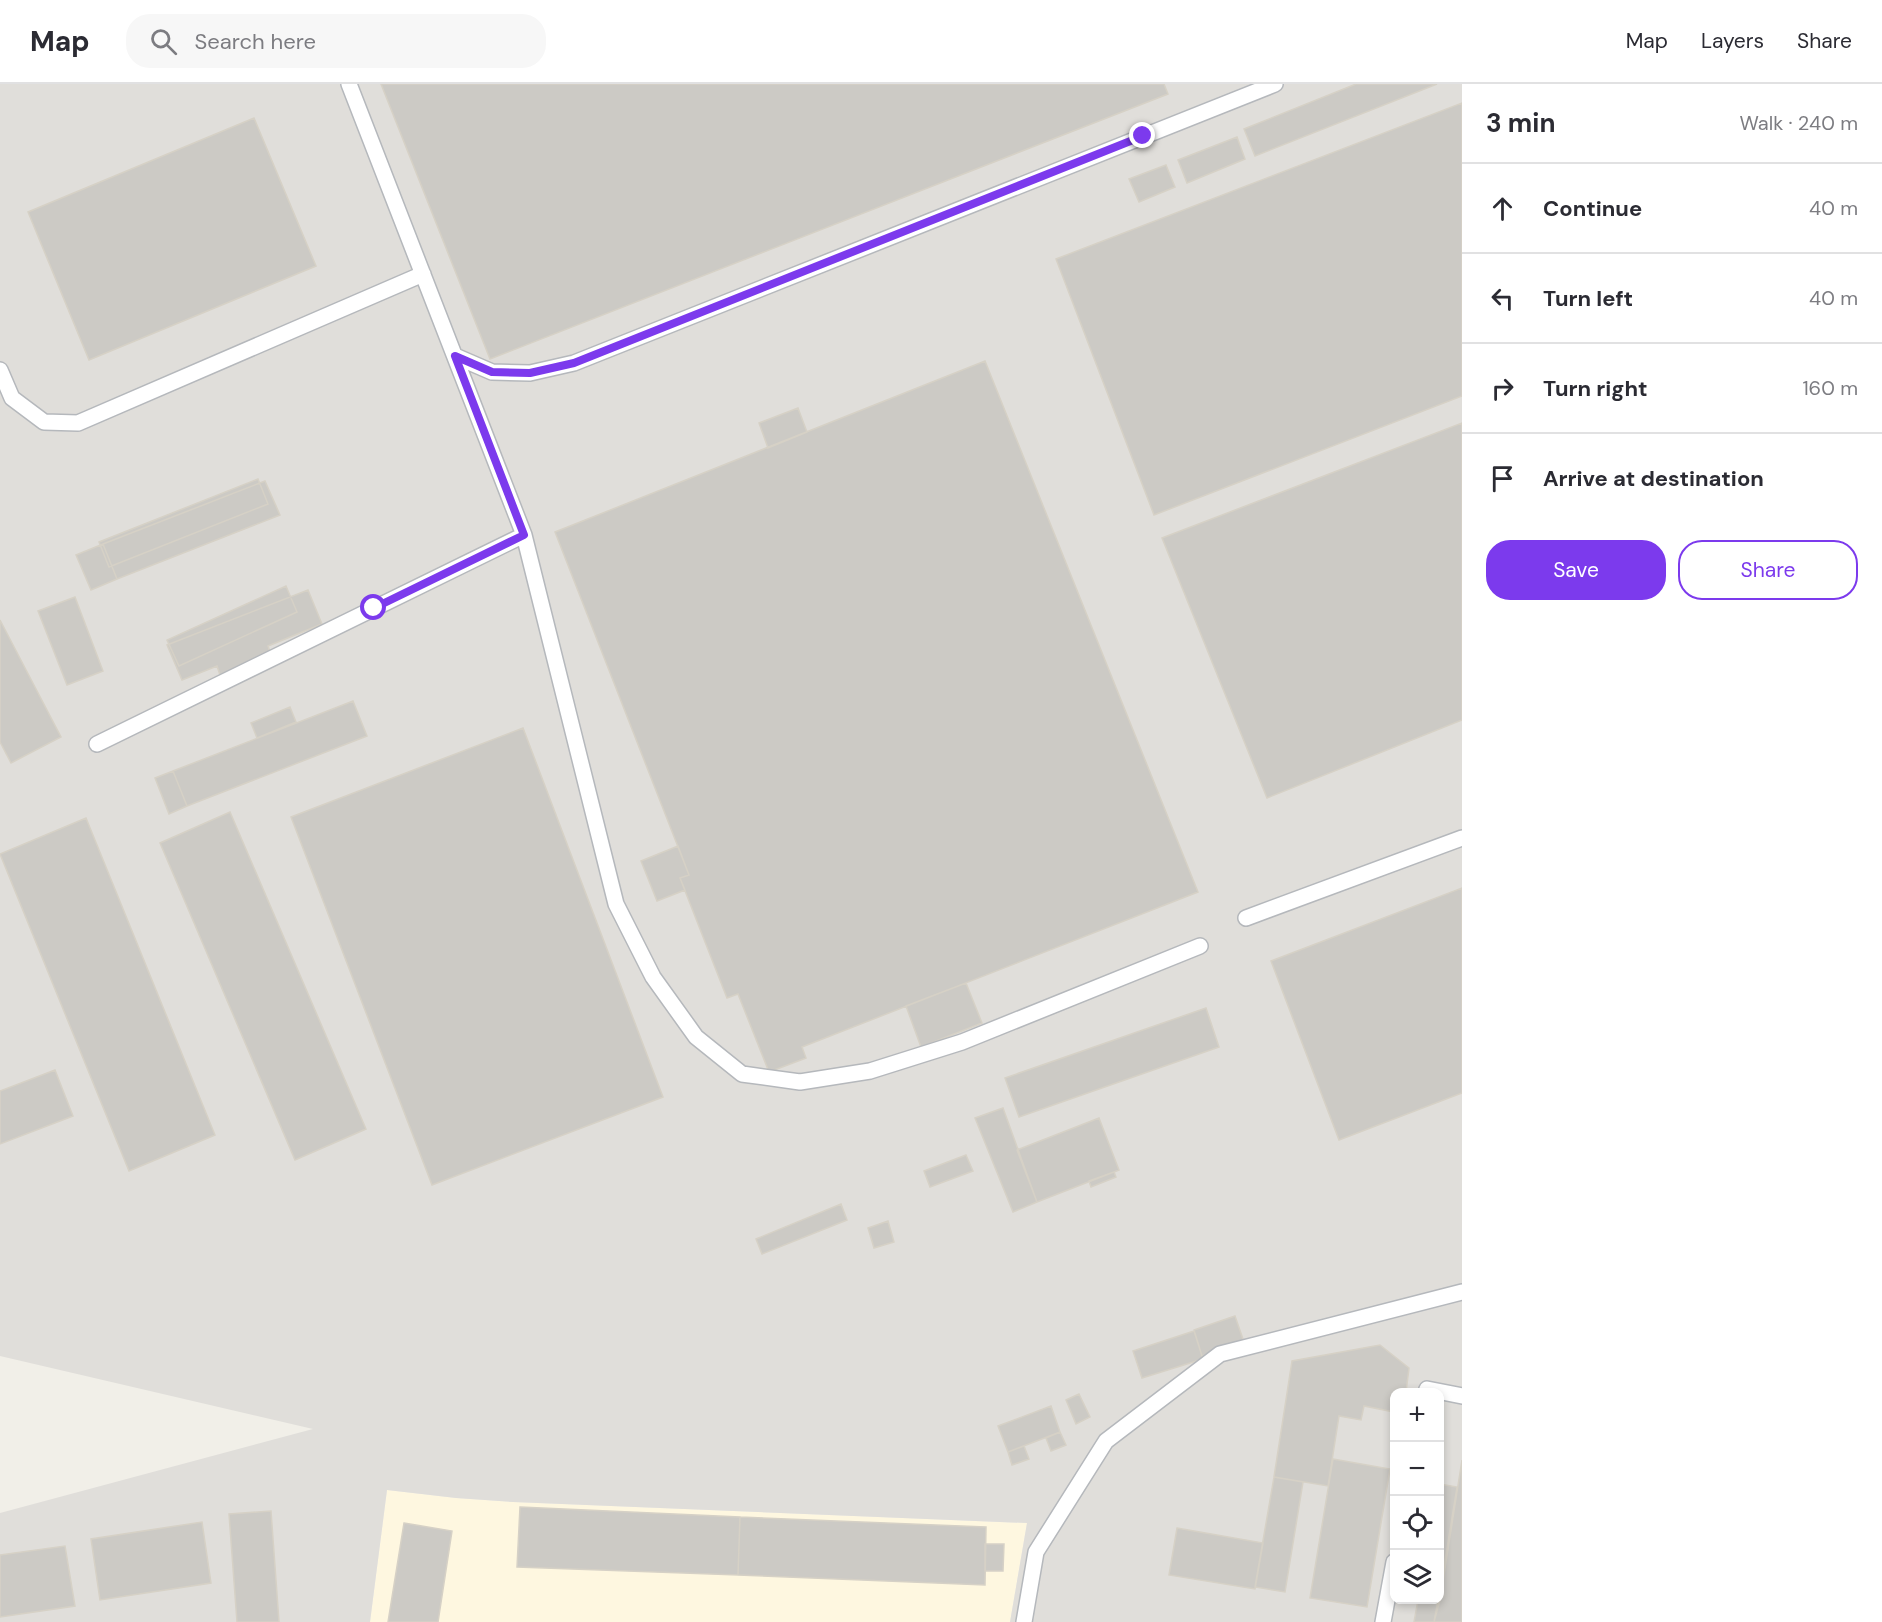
<!DOCTYPE html>
<meta charset="utf-8">
<style>
:root{--surface:#fff;--page:#f7f7f7;--text:#2b2b33;--muted:#7c7c81;--line:#e1e1e2;--accent:#7c3aed}
body{margin:0;font-family:"DM Sans",sans-serif;background:var(--page);color:var(--text)}
.controls{position:absolute;right:18px;bottom:18px;display:grid;overflow:hidden;border-radius:12px;box-shadow:0 3px 9px #0003}
.controls button{width:54px;height:54px;display:grid;place-items:center;padding:0;border:0;border-bottom:2px solid var(--line);background:var(--surface);color:var(--text);font:30px sans-serif}
.stop{position:absolute;width:18px;height:18px;margin:-14px;border:4px solid #7c3aed;border-radius:50%;background:#fff}
.stop.end{background:#7c3aed;border-color:#fff;box-shadow:0 2px 6px #0008}
.list{margin:0;padding:0;list-style:none}
h2{display:flex;justify-content:space-between;align-items:center;height:78px;margin:0;padding:0 24px;font-size:26px}
h2 small{font-size:20px;font-weight:400;color:var(--muted)}
.list li{display:grid;grid-template-columns:39px 1fr auto;gap:18px;align-items:center;box-sizing:border-box;height:90px;padding:0 24px;border-top:2px solid var(--line)}
.list b{display:block;font-size:22px;white-space:nowrap}
.list em{font-size:20px;font-style:normal;color:var(--muted)}
.actions{display:flex;gap:12px;padding:18px 24px}
.actions a{flex:1;padding:14px 0;border:2px solid var(--accent);border-radius:24px;text-align:center;font-size:21px;color:var(--accent)}
.actions .main{background:var(--accent);color:#fff}
.icon{flex:none;width:33px;height:33px;fill:none;stroke:currentColor;stroke-width:2;stroke-linecap:round;stroke-linejoin:round}
.map{position:relative;flex:none;width:1462px;height:1538px;overflow:hidden}
header{display:flex;align-items:center;gap:36px;box-sizing:border-box;height:84px;padding:0 30px;background:var(--surface);border-bottom:2px solid var(--line)}
header strong{font-size:28px}
nav{display:flex;gap:33px;margin-inline-start:auto;font-size:21px}
.search{width:420px;height:54px;background:var(--page);display:flex;align-items:center;gap:15px;box-sizing:border-box;padding:0 21px;border-radius:24px;color:var(--muted);font-size:22px}
main{display:flex}
aside{flex:1;background:var(--surface)}
.map>svg:first-child{display:block}
.commercial{fill:#fef7e0}
.industrial{fill:#e0deda;fill-rule:evenodd}
.building{fill:#cccac5;stroke:#d6d1c6;stroke-width:1.5}
.lines{fill:none;stroke-linecap:round;stroke-linejoin:round}
.service-casing{stroke:#b5b8bc;stroke-width:18}
.service{stroke:#fff;stroke-width:15}
.route{stroke:#7c3aed;stroke-width:8}
</style>
<header>
<strong>Map</strong>
<div class="search"><svg class="icon" aria-label="search" viewBox="0 0 24 24"><circle cx="10" cy="10" r="6"/><path d="M15 15l6 6"/></svg>Search here</div>
<nav><a>Map</a><a>Layers</a><a>Share</a></nav>
</header>
<main>
<div class="map">
<svg width="1462" height="1538" viewBox="0 0 1462 1538">
<rect width="100%" height="100%" fill="#f1efe8"/>
<path class="commercial" d="M387,1406L456,1414L513,1418L1027,1439L1010,1538H370Z"/>
<path class="industrial" d="M0,0H1462V1538H1010L1027,1439L513,1418L456,1414L387,1406L370,1538H0V1429L313,1345L0,1272ZM1394,1308H1440V1516H1394Z"/>
<path class="building" d="M381,0H1164L1168,10L490,275Z
M1356,0H1437L1255,72L1244,45Z
M1462,19V312L1154,431L1056,175Z
M254,34L316,182L89,276L28,128Z
M1237,53L1245,75L1187,99L1178,76Z
M1166,81L1175,103L1139,118L1129,95Z
M985,277L1198,808L802,963L806,974L769,988L738,910L727,914L680,794L689,791L555,448Z
M798,324L807,348L768,364L759,339Z
M1462,339V636L1267,714L1162,454Z
M258,395L268,420L109,483L99,458Z
M265,397L280,431L117,495L103,460Z
M103,460L117,495L91,506L76,471Z
M286,502L297,528L179,582L167,556Z
M308,506L322,540L268,562L271,571L220,591L217,582L182,596L167,561Z
M75,513L103,587L67,601L38,527Z
M0,536L61,653L11,679L0,658Z
M353,617L367,652L187,722L173,687Z
M290,623L296,638L257,654L251,639Z
M523,644L663,1013L432,1101L291,733Z
M173,687L187,722L169,730L155,694Z
M230,728L366,1045L295,1076L160,759Z
M86,734L215,1051L129,1087L0,770Z
M678,762L689,791L680,794L685,806L657,817L641,777Z
M1462,804V1009L1339,1056L1271,877Z
M966,899L982,939L921,963L906,922Z
M1206,924L1219,963L1019,1033L1005,994Z
M55,986L73,1032L0,1060V1007Z
M1003,1024L1037,1118L1013,1128L975,1034Z
M1099,1034L1119,1086L1037,1118L1017,1066Z
M966,1071L973,1087L930,1103L924,1087Z
M1114,1088L1116,1093L1091,1103L1089,1097Z
M841,1120L847,1136L762,1170L756,1155Z
M888,1137L894,1158L874,1164L868,1144Z
M1235,1232L1244,1258L1202,1272L1194,1246Z
M1194,1247L1203,1275L1142,1294L1133,1267Z
M1380,1261L1409,1284L1406,1308H1394V1328L1364,1322L1361,1336L1339,1332L1328,1402L1274,1393L1292,1277Z
M1079,1310L1090,1333L1076,1340L1066,1316Z
M1051,1322L1060,1348L1008,1368L998,1342Z
M1060,1348L1066,1361L1051,1367L1046,1354Z
M1024,1362L1029,1375L1012,1381L1008,1368Z
M1333,1375L1390,1385L1367,1523L1310,1514Z
M1462,1376V1538H1434L1440,1516Z
M1274,1393L1303,1398L1285,1508L1255,1503Z
M1440,1400L1457,1403L1440,1507Z
M520,1423L740,1433L738,1491L517,1483Z
M271,1427L279,1538H237L229,1430Z
M740,1433L986,1443L985,1501L738,1491Z
M202,1438L211,1499L100,1516L91,1455Z
M404,1439L452,1447L438,1538H388Z
M1177,1444L1263,1459L1255,1505L1169,1491Z
M985,1460H1004L1003,1487H985Z
M65,1462L75,1522L0,1533V1471Z
M1418,1516H1438L1434,1538H1414Z"/>
<g class="lines">
<defs>
<path id="service" d="M349,0L524,451L616,820L653,893L696,953L742,990L800,998L870,987L962,958L1200,862
M455,272L492,288L530,289L574,279L1275,0
M0,286L12,314L44,338L78,339L423,190
M97,660L524,451
M1246,834L1462,754
M1426,1308L1427,1305L1462,1312
M1024,1538L1036,1468L1106,1357L1220,1270L1462,1208
M1383,1538L1394,1478"/>
</defs>
<use href="#service" class="service-casing"/>
<use href="#service" class="service"/>
</g>
<g class="lines">
<path class="route" d="M374,524L524,451L455,272L492,288L530,289L574,279L1143,52"/>
</g>
</svg>
<div class="controls">
<button>+</button>
<button>−</button>
<button><svg class="icon" aria-label="locate" viewBox="0 0 24 24"><circle cx="12" cy="12" r="6"/><path d="M12 2v4M12 18v4M2 12h4M18 12h4"/></svg></button>
<button><svg class="icon" aria-label="layers" viewBox="0 0 24 24"><path d="M12 4l9 5-9 5-9-5zM3 14l9 5 9-5"/></svg></button>
</div>
<div class="stop" style="left:374px;top:524px"></div>
<div class="stop end" style="left:1143px;top:52px"></div>
</div>
<aside>
<h2>3 min<small>Walk · 240 m</small></h2>
<ul class="list">
<li><svg class="icon" aria-label="ahead" viewBox="0 0 24 24"><path d="M12 20V5M6 11l6-6 6 6"/></svg><div><b>Continue</b></div><em>40 m</em></li>
<li><svg class="icon" aria-label="left" viewBox="0 0 24 24"><path d="M17 20v-9H6M10 6l-5 5 5 5"/></svg><div><b>Turn left</b></div><em>40 m</em></li>
<li><svg class="icon" aria-label="right" viewBox="0 0 24 24"><path d="M7 20v-9h11M14 6l5 5-5 5"/></svg><div><b>Turn right</b></div><em>160 m</em></li>
<li><svg class="icon" aria-label="arrive" viewBox="0 0 24 24"><path d="M6 21V4h12l-3 4 3 4H6"/></svg><div><b>Arrive at destination</b></div></li>
</ul>
<div class="actions"><a class="main">Save</a><a>Share</a></div>
</aside>
</main>
